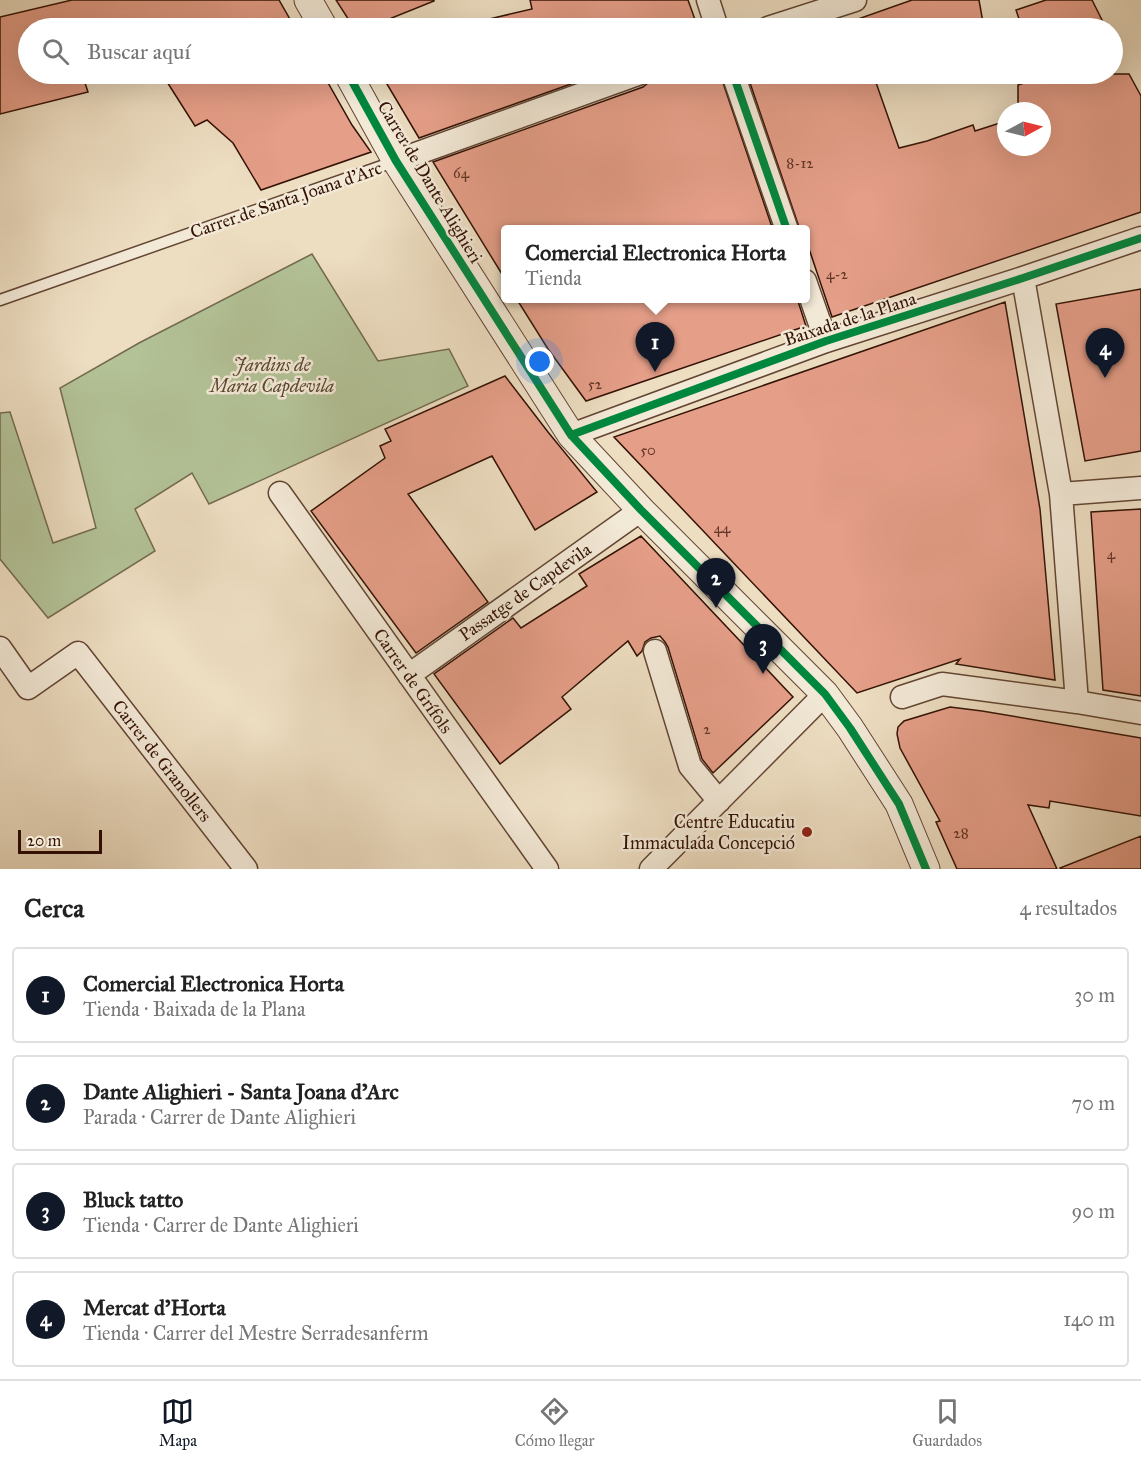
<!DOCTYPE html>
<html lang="es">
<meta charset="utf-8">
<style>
:root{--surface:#fff;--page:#f6f6f6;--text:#222;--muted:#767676;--line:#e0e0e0;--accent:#111827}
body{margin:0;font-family:"IM FELL Great Primer",serif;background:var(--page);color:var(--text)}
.compass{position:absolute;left:997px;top:102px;width:54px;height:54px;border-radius:50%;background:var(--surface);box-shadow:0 6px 24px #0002;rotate:83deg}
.scale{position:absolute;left:18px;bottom:15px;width:84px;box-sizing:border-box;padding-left:6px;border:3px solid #331204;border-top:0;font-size:16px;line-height:21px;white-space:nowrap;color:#331204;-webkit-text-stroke:4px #f3e9d7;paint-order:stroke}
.you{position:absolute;left:540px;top:362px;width:21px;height:21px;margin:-15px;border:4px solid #fff;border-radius:50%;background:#1a73e8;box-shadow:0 0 0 9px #1a73e833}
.badge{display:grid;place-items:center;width:39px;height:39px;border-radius:50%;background:var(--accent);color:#fff;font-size:20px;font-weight:700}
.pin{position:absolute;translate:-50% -50px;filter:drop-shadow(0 2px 3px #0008)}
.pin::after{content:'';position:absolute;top:32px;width:21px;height:18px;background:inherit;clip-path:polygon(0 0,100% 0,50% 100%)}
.popup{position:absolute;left:501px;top:225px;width:309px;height:78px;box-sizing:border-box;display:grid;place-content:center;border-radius:6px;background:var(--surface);filter:drop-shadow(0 2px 4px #0005);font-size:20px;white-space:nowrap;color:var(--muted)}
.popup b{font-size:22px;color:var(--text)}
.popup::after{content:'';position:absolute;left:50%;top:100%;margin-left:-12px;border:12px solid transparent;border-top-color:var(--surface)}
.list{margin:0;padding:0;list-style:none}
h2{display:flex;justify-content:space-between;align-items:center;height:78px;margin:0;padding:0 24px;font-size:26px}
h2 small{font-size:20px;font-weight:400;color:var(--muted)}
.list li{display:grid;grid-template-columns:39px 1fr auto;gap:18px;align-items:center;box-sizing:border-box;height:96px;margin:0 12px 12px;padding:0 12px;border:2px solid var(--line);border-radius:6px}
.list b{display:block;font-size:22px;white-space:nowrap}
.list p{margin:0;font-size:20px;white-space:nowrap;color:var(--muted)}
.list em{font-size:20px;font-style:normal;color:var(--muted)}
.icon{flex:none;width:33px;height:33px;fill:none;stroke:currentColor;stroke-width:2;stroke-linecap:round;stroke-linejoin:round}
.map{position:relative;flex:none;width:1141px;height:869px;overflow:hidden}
.search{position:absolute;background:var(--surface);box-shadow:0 6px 24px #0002;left:18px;right:18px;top:18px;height:66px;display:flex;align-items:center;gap:15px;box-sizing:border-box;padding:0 21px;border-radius:33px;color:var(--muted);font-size:22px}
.sheet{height:510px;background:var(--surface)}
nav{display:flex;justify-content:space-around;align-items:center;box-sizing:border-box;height:84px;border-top:2px solid var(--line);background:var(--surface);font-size:16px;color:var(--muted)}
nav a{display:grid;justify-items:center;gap:3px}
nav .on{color:var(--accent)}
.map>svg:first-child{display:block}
.green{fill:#b3c297;stroke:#736a4e;stroke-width:1.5}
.building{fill:#e59e88;stroke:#331204;stroke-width:1.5}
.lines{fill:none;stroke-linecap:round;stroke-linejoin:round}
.service-casing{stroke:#624533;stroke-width:13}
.minor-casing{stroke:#624533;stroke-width:25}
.tertiary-casing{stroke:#624533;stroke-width:29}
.service{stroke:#f3e9d7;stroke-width:10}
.minor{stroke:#f3e9d7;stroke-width:22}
.tertiary{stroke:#f3e9d7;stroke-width:27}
.cycleway-casing{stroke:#f3e9d7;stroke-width:11}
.cycleway{stroke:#00873e;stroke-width:8}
.poi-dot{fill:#8f2418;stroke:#f3e9d7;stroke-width:2}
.labels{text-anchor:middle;stroke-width:5;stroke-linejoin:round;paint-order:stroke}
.number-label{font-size:15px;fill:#603525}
.street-label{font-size:18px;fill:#331204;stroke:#f3e9d7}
.park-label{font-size:18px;font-style:italic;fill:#594730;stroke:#f3e9d7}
.poi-label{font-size:18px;fill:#331204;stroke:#f3e9d7;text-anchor:end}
</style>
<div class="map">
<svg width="1141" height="869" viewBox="0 0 1141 869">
<rect width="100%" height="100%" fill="#edddc1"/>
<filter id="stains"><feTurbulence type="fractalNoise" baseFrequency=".00333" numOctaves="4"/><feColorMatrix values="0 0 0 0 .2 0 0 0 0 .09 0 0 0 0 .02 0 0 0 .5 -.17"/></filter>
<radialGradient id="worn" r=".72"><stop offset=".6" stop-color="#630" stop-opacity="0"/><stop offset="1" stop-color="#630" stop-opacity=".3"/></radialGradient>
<path class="green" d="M312,254L378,361L449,349L468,386L209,504L192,473L135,509L155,551L48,618L0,559V413L10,412L53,543L96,528L60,388L139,343Z"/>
<path class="building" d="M72,0H279L295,28H28V74H82L88,92L0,114V17Z
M336,0H434V1L367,28H354Z
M530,0H688L698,28H490L489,19L532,9Z
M912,0H979L984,28H841V25Z
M1046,0H1092L1106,28H1022L1016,10Z
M162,74H323L352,125L371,152L261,190L233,143L207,120L195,126Z
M381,74H599L419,138Z
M651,74H720L773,230H505V279L433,162L643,87L649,82Z
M747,74H873L899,148L927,141L973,125L975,131L1006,121V147H1042V111H1018V85L1039,78L1037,74H1129L1141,96V212L832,317L805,237V230H800Z
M1141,289V451L1085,461L1056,304Z
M516,298H797L806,326L586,401L548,349Z
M1005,302L1040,509L1055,680L956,664L960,659L857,693L614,437Z
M505,376L548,432L597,492L535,530L492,456L408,494L488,602L416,653L311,511L385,458L380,446L391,441L385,429Z
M1141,509V696L1103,690L1091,512Z
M641,536L793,697L713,773L702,759L668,647L665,642L660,636L651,638L645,642L642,651L637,656L628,641L562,697L571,709L500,764L434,674L513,618L521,628L587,586L579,574Z
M950,707L982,711L1141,738V816L1050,801L1049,808L1028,805L1057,869H957L936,822L940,821L900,748L897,734L898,727L904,721Z
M1141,836V869H1060V868Z"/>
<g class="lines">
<defs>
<path id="service" d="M0,300L396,161"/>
<path id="minor" d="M708,0L717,28
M768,28L855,0
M733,74L787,230
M396,161L638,74
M1023,278L1061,494L1077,702
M805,281L826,341
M571,435L826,341L1023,278L1141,238
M280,493L547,869
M1061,494L1141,488
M0,648L28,688L78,653L246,869
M655,651L690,766L719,801
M409,675L641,510
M902,697L942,684L1077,702L1141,713
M651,869L825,694"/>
<path id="tertiary" d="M308,0L324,28
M348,74L396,161L571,435L641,510L825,694L850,728L899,804L926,869"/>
</defs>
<use href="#service" class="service-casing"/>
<use href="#minor" class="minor-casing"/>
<use href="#tertiary" class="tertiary-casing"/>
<use href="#service" class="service"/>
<use href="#minor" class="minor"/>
<use href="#tertiary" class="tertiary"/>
<defs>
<path id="cycleway" d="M348,74L396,161L571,435L641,510L825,694L850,728L899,804L926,869
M733,74L787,230
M571,435L826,341L1023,278L1141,238"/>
</defs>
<use href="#cycleway" class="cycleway-casing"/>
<use href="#cycleway" class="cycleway"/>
</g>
<circle class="poi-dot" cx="807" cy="832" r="6"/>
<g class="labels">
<g class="number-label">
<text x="800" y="168">8-12</text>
<text x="461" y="178">64</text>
<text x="837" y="279">4-2</text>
<text x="595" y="389">52</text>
<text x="648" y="455">50</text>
<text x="722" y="533">44</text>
<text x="1111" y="559">4</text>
<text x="707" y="734">2</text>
<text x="961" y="838">28</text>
</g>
<g class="street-label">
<text transform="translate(430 182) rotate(59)" y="6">Carrer de Dante Alighieri</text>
<text transform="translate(286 200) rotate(-19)" y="6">Carrer de Santa Joana d'Arc</text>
<text transform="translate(850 319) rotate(-18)" y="6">Baixada de la Plana</text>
<text transform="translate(525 592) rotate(-35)" y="6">Passatge de Capdevila</text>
<text transform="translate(413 681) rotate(55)" y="6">Carrer de Grífols</text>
<text transform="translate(162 761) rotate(52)" y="6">Carrer de Granollers</text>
</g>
<g class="park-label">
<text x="272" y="371">Jardins de<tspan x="272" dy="21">Maria Capdevila</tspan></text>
</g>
<g class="poi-label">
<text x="795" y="828">Centre Educatiu<tspan x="795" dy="21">Immaculada Concepció</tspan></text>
</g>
</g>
<rect width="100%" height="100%" filter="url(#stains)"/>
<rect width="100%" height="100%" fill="url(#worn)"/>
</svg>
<svg class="compass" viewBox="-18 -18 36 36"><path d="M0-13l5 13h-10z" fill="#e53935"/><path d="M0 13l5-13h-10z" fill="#767676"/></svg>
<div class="scale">20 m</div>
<div class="you"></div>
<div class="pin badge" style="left:655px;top:372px">1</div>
<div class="popup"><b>Comercial Electronica Horta</b>Tienda</div>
<div class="pin badge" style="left:716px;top:608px">2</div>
<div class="pin badge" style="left:763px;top:674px">3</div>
<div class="pin badge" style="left:1105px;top:378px">4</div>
<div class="search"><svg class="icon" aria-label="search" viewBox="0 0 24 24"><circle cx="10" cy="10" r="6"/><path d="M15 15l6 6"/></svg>Buscar aquí</div>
</div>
<section class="sheet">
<h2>Cerca<small>4 resultados</small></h2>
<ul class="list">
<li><span class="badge">1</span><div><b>Comercial Electronica Horta</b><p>Tienda · Baixada de la Plana</p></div><em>30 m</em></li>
<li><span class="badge">2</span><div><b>Dante Alighieri - Santa Joana d'Arc</b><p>Parada · Carrer de Dante Alighieri</p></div><em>70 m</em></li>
<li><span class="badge">3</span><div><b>Bluck tatto</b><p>Tienda · Carrer de Dante Alighieri</p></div><em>90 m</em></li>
<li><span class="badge">4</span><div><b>Mercat d'Horta</b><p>Tienda · Carrer del Mestre Serradesanferm</p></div><em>140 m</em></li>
</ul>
</section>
<nav>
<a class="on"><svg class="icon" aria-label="map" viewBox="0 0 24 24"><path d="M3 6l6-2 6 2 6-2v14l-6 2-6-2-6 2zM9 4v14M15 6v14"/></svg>Mapa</a>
<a><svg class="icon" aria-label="directions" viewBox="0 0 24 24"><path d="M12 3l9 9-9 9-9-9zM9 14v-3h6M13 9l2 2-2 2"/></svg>Cómo llegar</a>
<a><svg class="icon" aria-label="saved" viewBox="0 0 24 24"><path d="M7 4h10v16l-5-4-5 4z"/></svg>Guardados</a>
</nav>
